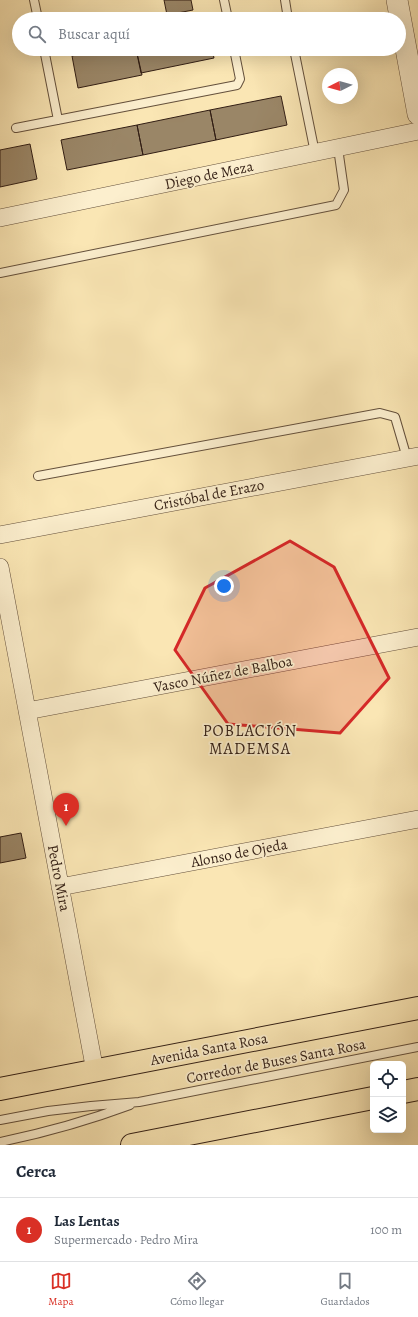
<!DOCTYPE html>
<html lang="es">
<meta charset="utf-8">
<style>
:root{--surface:#fff;--page:#f6f6f7;--text:#1f2937;--muted:#747a83;--line:#e0e1e3;--accent:#d93025}
body{margin:0;font-family:Alegreya,serif;background:var(--page);color:var(--text)}
.controls{position:absolute;right:12px;bottom:12px;display:grid;overflow:hidden;border-radius:6px;box-shadow:0 4px 16px #0002}
.controls button{width:36px;height:36px;display:grid;place-items:center;padding:0;border:0;border-bottom:1px solid var(--line);background:var(--surface);color:var(--text);font:20px sans-serif}
.compass{position:absolute;left:322px;top:68px;width:36px;height:36px;border-radius:50%;background:var(--surface);box-shadow:0 4px 16px #0002;rotate:264deg}
.you{position:absolute;left:224px;top:586px;width:14px;height:14px;margin:-10px;border:3px solid #fff;border-radius:50%;background:#1a73e8;box-shadow:0 0 0 6px #1a73e833}
.badge{display:grid;place-items:center;width:26px;height:26px;border-radius:50%;background:var(--accent);color:#fff;font-size:13px;font-weight:700}
.pin{position:absolute;translate:-50% -33px;filter:drop-shadow(0 1px 2px #0008)}
.pin::after{content:'';position:absolute;top:21px;width:14px;height:12px;background:inherit;clip-path:polygon(0 0,100% 0,50% 100%)}
.list{margin:0;padding:0;list-style:none}
h2{display:flex;justify-content:space-between;align-items:center;height:52px;margin:0;padding:0 16px;font-size:17px}
h2 small{font-size:13px;font-weight:400;color:var(--muted)}
.list li{display:grid;grid-template-columns:26px 1fr auto;gap:12px;align-items:center;box-sizing:border-box;height:64px;padding:0 16px;border-top:1px solid var(--line)}
.list b{display:block;font-size:15px;white-space:nowrap}
.list p{margin:0;font-size:13px;white-space:nowrap;color:var(--muted)}
.list em{font-size:13px;font-style:normal;color:var(--muted)}
.icon{flex:none;width:22px;height:22px;fill:none;stroke:currentColor;stroke-width:2;stroke-linecap:round;stroke-linejoin:round}
.map{position:relative;flex:none;width:418px;height:1145px;overflow:hidden}
.search{position:absolute;background:var(--surface);box-shadow:0 4px 16px #0002;left:12px;right:12px;top:12px;height:44px;display:flex;align-items:center;gap:10px;box-sizing:border-box;padding:0 14px;border-radius:22px;color:var(--muted);font-size:15px}
.sheet{height:116px;background:var(--surface)}
nav{display:flex;justify-content:space-around;align-items:center;box-sizing:border-box;height:56px;border-top:1px solid var(--line);background:var(--surface);font-size:11px;color:var(--muted)}
nav a{display:grid;justify-items:center;gap:2px}
nav .on{color:var(--accent)}
.map>svg:first-child{display:block}
.building{fill:#9a8667;stroke:#321e14}
.lines{fill:none;stroke-linecap:round;stroke-linejoin:round}
.service-casing{stroke:#64503c;stroke-width:10}
.minor-casing{stroke:#64503c;stroke-width:18}
.tertiary-casing{stroke:#64503c;stroke-width:22}
.primary-casing{stroke:#321e14;stroke-width:24}
.service{stroke:#fcefce;stroke-width:8}
.minor{stroke:#fcefce;stroke-width:17}
.tertiary{stroke:#fcefce;stroke-width:21}
.primary{stroke:#fae6b4;stroke-width:22}
.marked{fill:#d62828;fill-opacity:0.2;stroke:#d62828;stroke-width:3;stroke-linejoin:round}
.labels{text-anchor:middle;stroke-width:3.5;stroke-linejoin:round;paint-order:stroke}
.street-label{font-size:15px;fill:#321e14;stroke:#fcefce}
.neighbourhood-label{font-size:16px;letter-spacing:1px;fill:#321e14;stroke:#fcefce}
</style>
<div class="map">
<svg width="418" height="1145" viewBox="0 0 418 1145">
<rect width="100%" height="100%" fill="#fae6b4"/>
<filter id="stains"><feTurbulence type="fractalNoise" baseFrequency=".005" numOctaves="4"/><feColorMatrix values="0 0 0 0 .2 0 0 0 0 .09 0 0 0 0 .02 0 0 0 .5 -.17"/></filter>
<radialGradient id="worn" r=".72"><stop offset=".6" stop-color="#630" stop-opacity="0"/><stop offset="1" stop-color="#630" stop-opacity=".3"/></radialGradient>
<path class="building" d="M164,0H191L193,10L167,15Z
M105,49H136L142,75L78,88L72,56Z
M136,49H212L214,58L141,73Z
M281,96L287,125L216,140L210,110Z
M210,110L216,140L143,155L137,125Z
M137,125L143,155L67,170L61,140Z
M30,144L37,179L0,187V150Z
M21,833L26,858L0,863V837Z"/>
<g class="lines">
<defs>
<path id="service" d="M34,0L38,19
M224,0L228,19
M285,0L288,19
M44,49L58,120
M294,49L315,153
M16,128L237,85L240,79L234,49
M0,273L336,205L344,190L338,148
M38,476L380,413L395,417L407,458
M0,1120L48,1111L91,1106L139,1102L418,1047
M0,1142C44,1133 87,1121 130,1105"/>
<path id="minor" d="M0,218L418,131
M0,535L418,456
M0,567L95,1071
M27,711L418,637
M60,887L418,819"/>
<path id="tertiary" d="M397,0L418,114"/>
<path id="primary" d="M0,1089L418,1008
M403,1092L418,1089
M132,1145L373,1098"/>
</defs>
<use href="#service" class="service-casing"/>
<use href="#minor" class="minor-casing"/>
<use href="#tertiary" class="tertiary-casing"/>
<use href="#primary" class="primary-casing"/>
<use href="#service" class="service"/>
<use href="#minor" class="minor"/>
<use href="#tertiary" class="tertiary"/>
<use href="#primary" class="primary"/>
</g>
<path class="marked" d="M290,541L334,567L389,678L340,733L228,724L175,650L205,588Z"/>
<g class="labels">
<g class="street-label">
<text transform="translate(209 175) rotate(-12)" y="5">Diego de Meza</text>
<text transform="translate(209 495) rotate(-11)" y="5">Cristóbal de Erazo</text>
<text transform="translate(223 674) rotate(-11)" y="5">Vasco Núñez de Balboa</text>
<text transform="translate(239 853) rotate(-11)" y="5">Alonso de Ojeda</text>
<text transform="translate(59 878) rotate(79)" y="5">Pedro Mira</text>
<text transform="translate(209 1049) rotate(-11)" y="5">Avenida Santa Rosa</text>
<text transform="translate(276 1061) rotate(-11)" y="5">Corredor de Buses Santa Rosa</text>
</g>
<g class="neighbourhood-label">
<text x="250" y="736">POBLACIÓN<tspan x="250" dy="18">MADEMSA</tspan></text>
</g>
</g>
<rect width="100%" height="100%" filter="url(#stains)"/>
<rect width="100%" height="100%" fill="url(#worn)"/>
</svg>
<div class="controls">
<button><svg class="icon" aria-label="locate" viewBox="0 0 24 24"><circle cx="12" cy="12" r="6"/><path d="M12 2v4M12 18v4M2 12h4M18 12h4"/></svg></button>
<button><svg class="icon" aria-label="layers" viewBox="0 0 24 24"><path d="M12 4l9 5-9 5-9-5zM3 14l9 5 9-5"/></svg></button>
</div>
<svg class="compass" viewBox="-18 -18 36 36"><path d="M0-13l5 13h-10z" fill="#e53935"/><path d="M0 13l5-13h-10z" fill="#747a83"/></svg>
<div class="you"></div>
<div class="pin badge" style="left:66px;top:826px">1</div>
<div class="search"><svg class="icon" aria-label="search" viewBox="0 0 24 24"><circle cx="10" cy="10" r="6"/><path d="M15 15l6 6"/></svg>Buscar aquí</div>
</div>
<section class="sheet">
<h2>Cerca<small></small></h2>
<ul class="list">
<li><span class="badge">1</span><div><b>Las Lentas</b><p>Supermercado · Pedro Mira</p></div><em>100 m</em></li>
</ul>
</section>
<nav>
<a class="on"><svg class="icon" aria-label="map" viewBox="0 0 24 24"><path d="M3 6l6-2 6 2 6-2v14l-6 2-6-2-6 2zM9 4v14M15 6v14"/></svg>Mapa</a>
<a><svg class="icon" aria-label="directions" viewBox="0 0 24 24"><path d="M12 3l9 9-9 9-9-9zM9 14v-3h6M13 9l2 2-2 2"/></svg>Cómo llegar</a>
<a><svg class="icon" aria-label="saved" viewBox="0 0 24 24"><path d="M7 4h10v16l-5-4-5 4z"/></svg>Guardados</a>
</nav>
